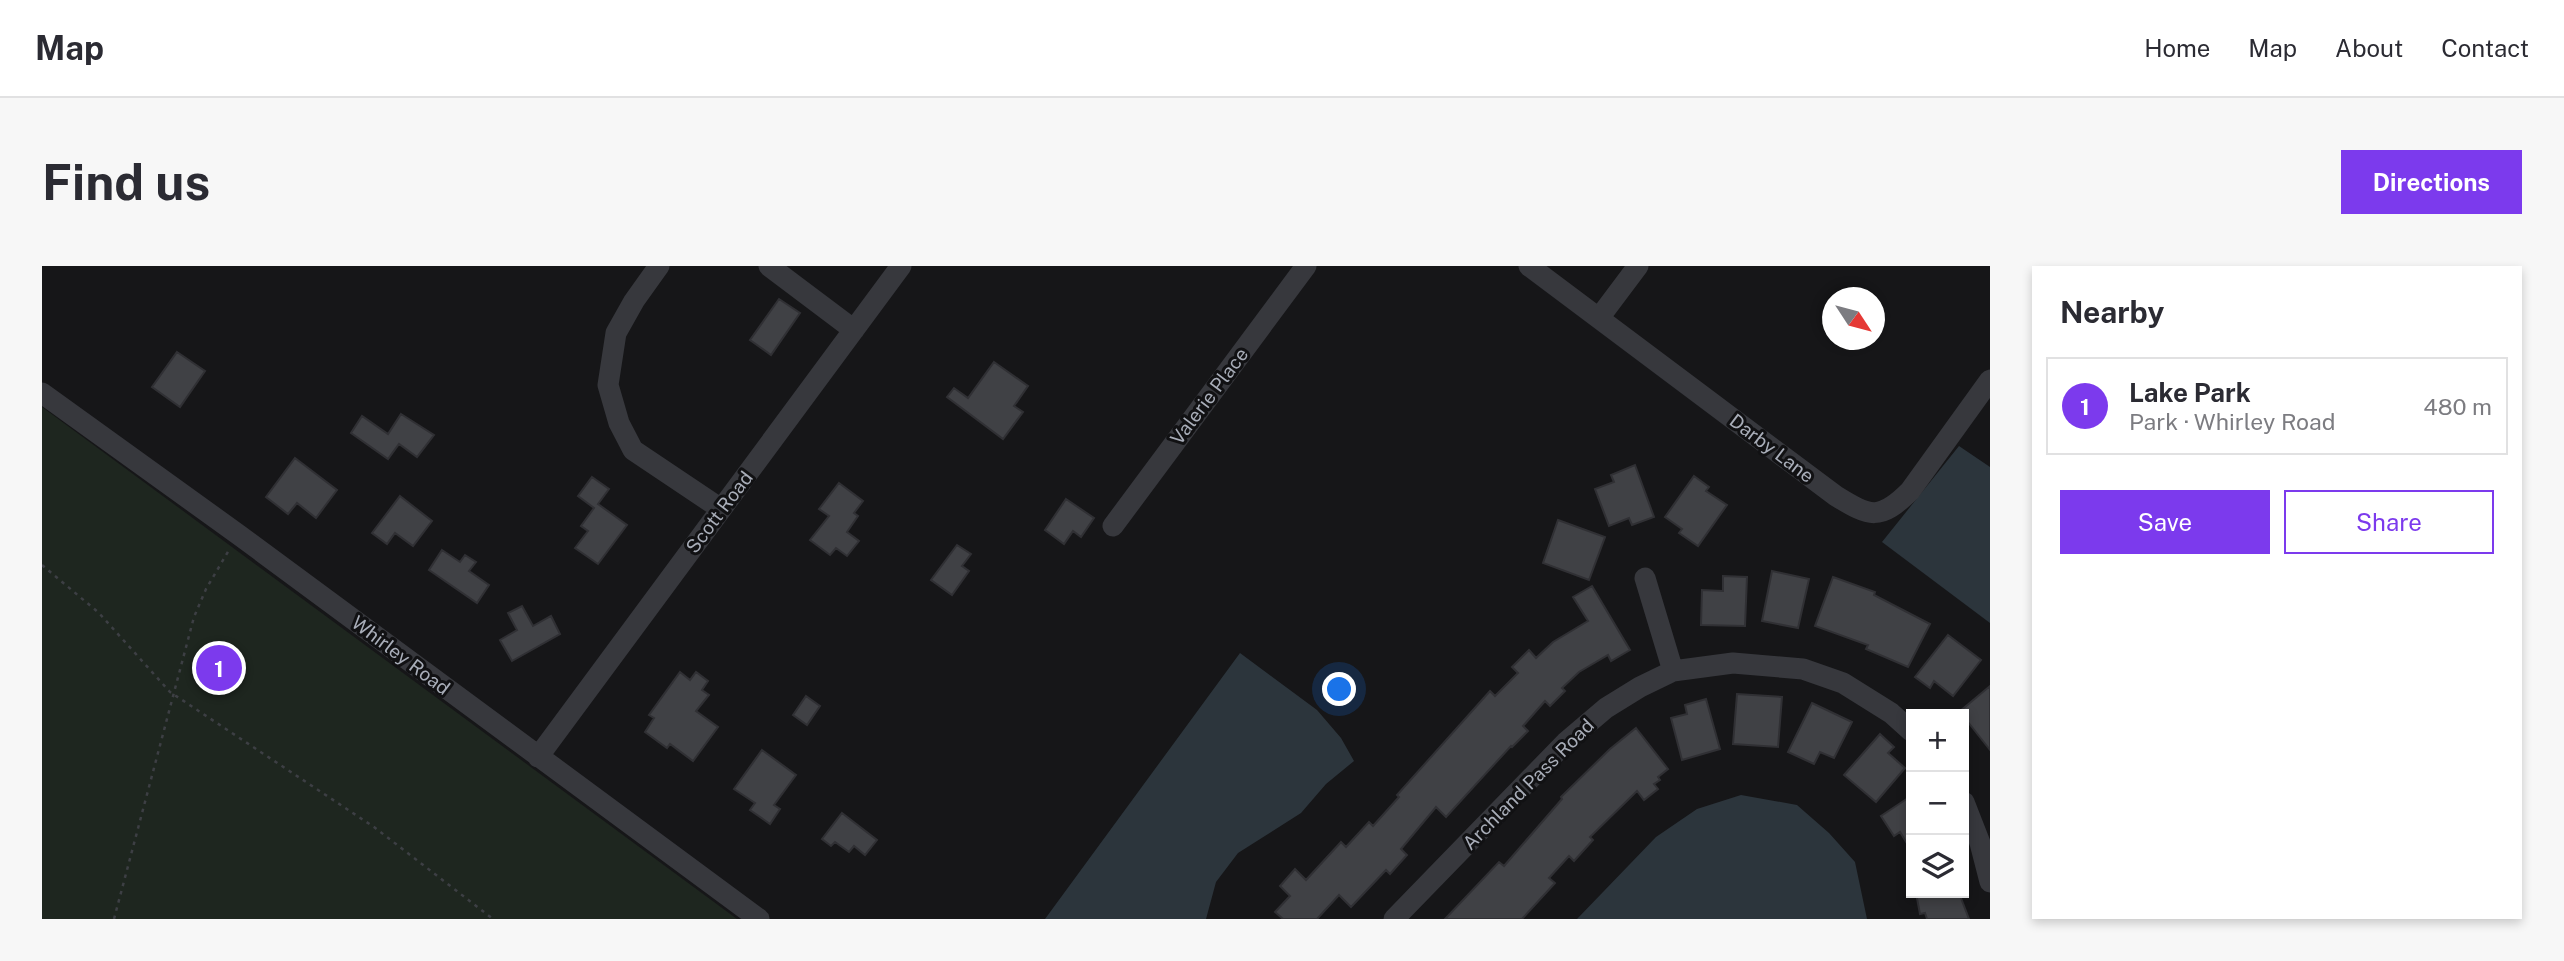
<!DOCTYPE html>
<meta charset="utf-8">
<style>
:root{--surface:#fff;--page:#f7f7f7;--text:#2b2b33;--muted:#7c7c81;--line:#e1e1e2;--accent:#7c3aed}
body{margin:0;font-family:"Public Sans",sans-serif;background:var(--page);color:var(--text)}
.controls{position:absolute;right:21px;bottom:21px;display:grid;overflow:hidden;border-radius:0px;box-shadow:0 4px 10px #0003}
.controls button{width:63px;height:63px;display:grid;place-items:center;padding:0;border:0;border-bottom:2px solid var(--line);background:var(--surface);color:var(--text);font:35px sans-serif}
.compass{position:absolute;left:1780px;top:21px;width:63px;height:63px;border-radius:50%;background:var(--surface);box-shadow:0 4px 10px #0003;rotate:126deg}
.you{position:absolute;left:1298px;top:424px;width:24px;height:24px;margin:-18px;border:5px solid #fff;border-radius:50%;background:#1a73e8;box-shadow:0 0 0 10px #1a73e833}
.badge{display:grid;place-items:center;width:46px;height:46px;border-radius:50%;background:var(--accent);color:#fff;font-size:23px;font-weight:700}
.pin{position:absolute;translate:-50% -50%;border:4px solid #fff;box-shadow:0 2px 7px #0006}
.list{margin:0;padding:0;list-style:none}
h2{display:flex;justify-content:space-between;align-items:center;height:91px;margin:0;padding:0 28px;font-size:30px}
h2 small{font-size:23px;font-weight:400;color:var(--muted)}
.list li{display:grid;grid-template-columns:46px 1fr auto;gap:21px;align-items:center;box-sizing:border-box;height:98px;margin:0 14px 14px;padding:0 14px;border:2px solid var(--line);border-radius:0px}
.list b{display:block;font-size:26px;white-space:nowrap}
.list p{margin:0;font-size:23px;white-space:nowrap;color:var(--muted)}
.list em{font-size:23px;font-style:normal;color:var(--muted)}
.actions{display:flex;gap:14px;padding:21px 28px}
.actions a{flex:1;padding:16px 0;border:2px solid var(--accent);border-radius:0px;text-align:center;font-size:24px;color:var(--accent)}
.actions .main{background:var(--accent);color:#fff}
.icon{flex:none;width:38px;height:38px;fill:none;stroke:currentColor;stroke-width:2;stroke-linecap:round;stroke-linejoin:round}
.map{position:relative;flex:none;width:1948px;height:653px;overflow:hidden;border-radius:0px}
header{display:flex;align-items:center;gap:42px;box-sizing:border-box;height:98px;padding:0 35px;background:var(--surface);border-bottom:2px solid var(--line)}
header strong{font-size:33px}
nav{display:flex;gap:38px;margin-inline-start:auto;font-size:24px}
.intro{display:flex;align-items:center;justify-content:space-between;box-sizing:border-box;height:168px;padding:0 42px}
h1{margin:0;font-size:49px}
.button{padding:18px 32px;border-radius:0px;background:var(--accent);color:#fff;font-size:24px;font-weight:700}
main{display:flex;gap:42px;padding:0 42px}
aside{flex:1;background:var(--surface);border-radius:0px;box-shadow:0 4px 10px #0003}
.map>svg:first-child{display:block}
.green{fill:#1e261f}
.water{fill:#2c353c}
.building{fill:#404145;stroke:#303034;stroke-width:2}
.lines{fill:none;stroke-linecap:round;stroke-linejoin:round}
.path{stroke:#3d3f44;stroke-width:2.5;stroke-dasharray:3.5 5;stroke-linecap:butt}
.minor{stroke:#37383d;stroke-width:21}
.labels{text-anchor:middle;stroke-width:6;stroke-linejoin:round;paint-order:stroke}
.street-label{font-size:19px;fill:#a8adb8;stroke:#111113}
</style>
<header>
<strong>Map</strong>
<nav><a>Home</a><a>Map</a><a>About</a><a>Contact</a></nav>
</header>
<div class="intro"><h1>Find us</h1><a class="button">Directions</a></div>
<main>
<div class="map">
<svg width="1948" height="653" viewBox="0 0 1948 653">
<rect width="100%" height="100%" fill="#161618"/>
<path class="green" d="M0,141L695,653H0Z"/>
<path class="water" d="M1917,180L1948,201V357L1840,276Z
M1198,387L1275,444L1299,472L1312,495L1284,518L1259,547L1196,587L1174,616L1164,653H1003Z
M1699,529L1755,539L1787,567L1813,596L1825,653H1535L1614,571L1655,543Z"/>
<path class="building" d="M737,33L758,47L729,89L708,74Z
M135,86L163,105L138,141L110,121Z
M952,96L986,120L972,140L981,146L961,173L905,131L912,122L926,132Z
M359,148L392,169L375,191L357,178L346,193L309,167L320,150L346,168Z
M253,192L295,224L274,252L255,237L246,248L224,231Z
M1593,199L1612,251L1590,259L1587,252L1567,260L1553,223L1572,216L1569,209Z
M1652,210L1667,221L1664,225L1685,239L1656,280L1637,267L1640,263L1623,251Z
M550,211L567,223L556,238L585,259L556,298L533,282L546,265L539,260L552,242L536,230Z
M797,217L821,235L812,247L816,250L805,266L817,275L805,290L794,282L788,289L768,274L787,250L777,243Z
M358,230L390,255L371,280L353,267L345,278L330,267Z
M1024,233L1052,252L1039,271L1031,265L1022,278L1003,264Z
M1516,254L1563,271L1547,314L1501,297Z
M915,279L929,288L920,300L927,305L910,329L889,314Z
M400,284L418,296L423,289L434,296L427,305L447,319L435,337L387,304Z
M1730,305L1767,313L1756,362L1720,355Z
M1681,310L1705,311L1703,360L1659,359L1660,324L1681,325Z
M1791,311L1833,326L1832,329L1888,358L1866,401L1824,383L1826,379L1773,360Z
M1550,320L1588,384L1569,395L1566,389L1537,406L1520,422L1523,425L1508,440L1503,435L1481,460L1486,465L1470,481L1469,480L1404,551L1394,541L1359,583L1365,589L1348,608L1344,604L1309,641L1297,629L1275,653H1241L1233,646L1248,630L1238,620L1253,603L1264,614L1299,576L1304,581L1327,556L1331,560L1357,531L1355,529L1448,425L1453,430L1476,407L1470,401L1487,384L1494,392L1511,376L1546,355L1531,331Z
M480,340L491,360L509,350L518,368L470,395L458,374L475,364L466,347Z
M1906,369L1939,394L1911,430L1892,415L1888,422L1873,411Z
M638,406L648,414L654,406L666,415L660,424L667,429L654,445L676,461L651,495L628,478L625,482L603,466L612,452L607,449Z
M1948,420V484L1922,451V448L1917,446Z
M1695,428L1740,431L1736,481L1691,478Z
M764,430L778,440L765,459L751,449Z
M1664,433L1678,483L1640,494L1629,452L1645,448L1643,439Z
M1770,437L1810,456L1792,492L1778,486L1772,498L1746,486Z
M1594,462L1626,503L1616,511L1618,514L1612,518L1616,523L1602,534L1595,525L1548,571L1551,574L1532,595L1527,590L1507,612L1513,617L1480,653H1403L1457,596L1462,600L1520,533L1519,531L1568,483Z
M1838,468L1852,481L1846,487L1863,502L1834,536L1802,509Z
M720,484L754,509L732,539L738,543L728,558L708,544L713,537L692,523Z
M1869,530V584L1858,566L1852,570L1839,550Z
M800,547L835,574L823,589L812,580L807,586L793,576L789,580L780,573Z
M1874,627H1917L1927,653H1885L1883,647L1878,648Z"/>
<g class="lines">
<path class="path" d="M0,299L57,347L128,426L332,561L451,653
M72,653L152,351L164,323L187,284"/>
<path class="minor" d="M617,0L592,35L574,67L566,119L577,157L591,184L679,243
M727,0L812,64
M1487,0L1794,230C1828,251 1838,255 1868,225L1948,114
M1557,52L1596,0
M0,127L197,269L717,653
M1071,260L1264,0
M1603,312L1631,405
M496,491L859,0
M1922,536L1938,577L1948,616
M1352,653L1524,476L1564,442L1598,421L1631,405L1691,397L1761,403L1801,417L1849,447L1869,465"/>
</g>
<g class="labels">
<g class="street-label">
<text transform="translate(1167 130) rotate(-53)" y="7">Valerie Place</text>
<text transform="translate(1730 182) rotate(37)" y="7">Darby Lane</text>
<text transform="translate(677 246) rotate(-53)" y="7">Scott Road</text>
<text transform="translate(359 389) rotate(37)" y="7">Whirley Road</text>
<text transform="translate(1486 518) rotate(-45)" y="7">Archland Pass Road</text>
</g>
</g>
</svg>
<div class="controls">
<button>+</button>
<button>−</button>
<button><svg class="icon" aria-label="layers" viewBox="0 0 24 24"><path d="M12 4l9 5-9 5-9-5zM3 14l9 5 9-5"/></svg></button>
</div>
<svg class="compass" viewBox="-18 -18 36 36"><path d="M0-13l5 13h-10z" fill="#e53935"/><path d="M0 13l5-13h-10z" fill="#7c7c81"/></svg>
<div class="you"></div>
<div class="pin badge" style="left:177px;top:402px">1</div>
</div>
<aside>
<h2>Nearby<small></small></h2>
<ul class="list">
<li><span class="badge">1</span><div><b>Lake Park</b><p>Park · Whirley Road</p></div><em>480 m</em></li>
</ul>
<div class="actions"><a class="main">Save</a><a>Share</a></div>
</aside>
</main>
